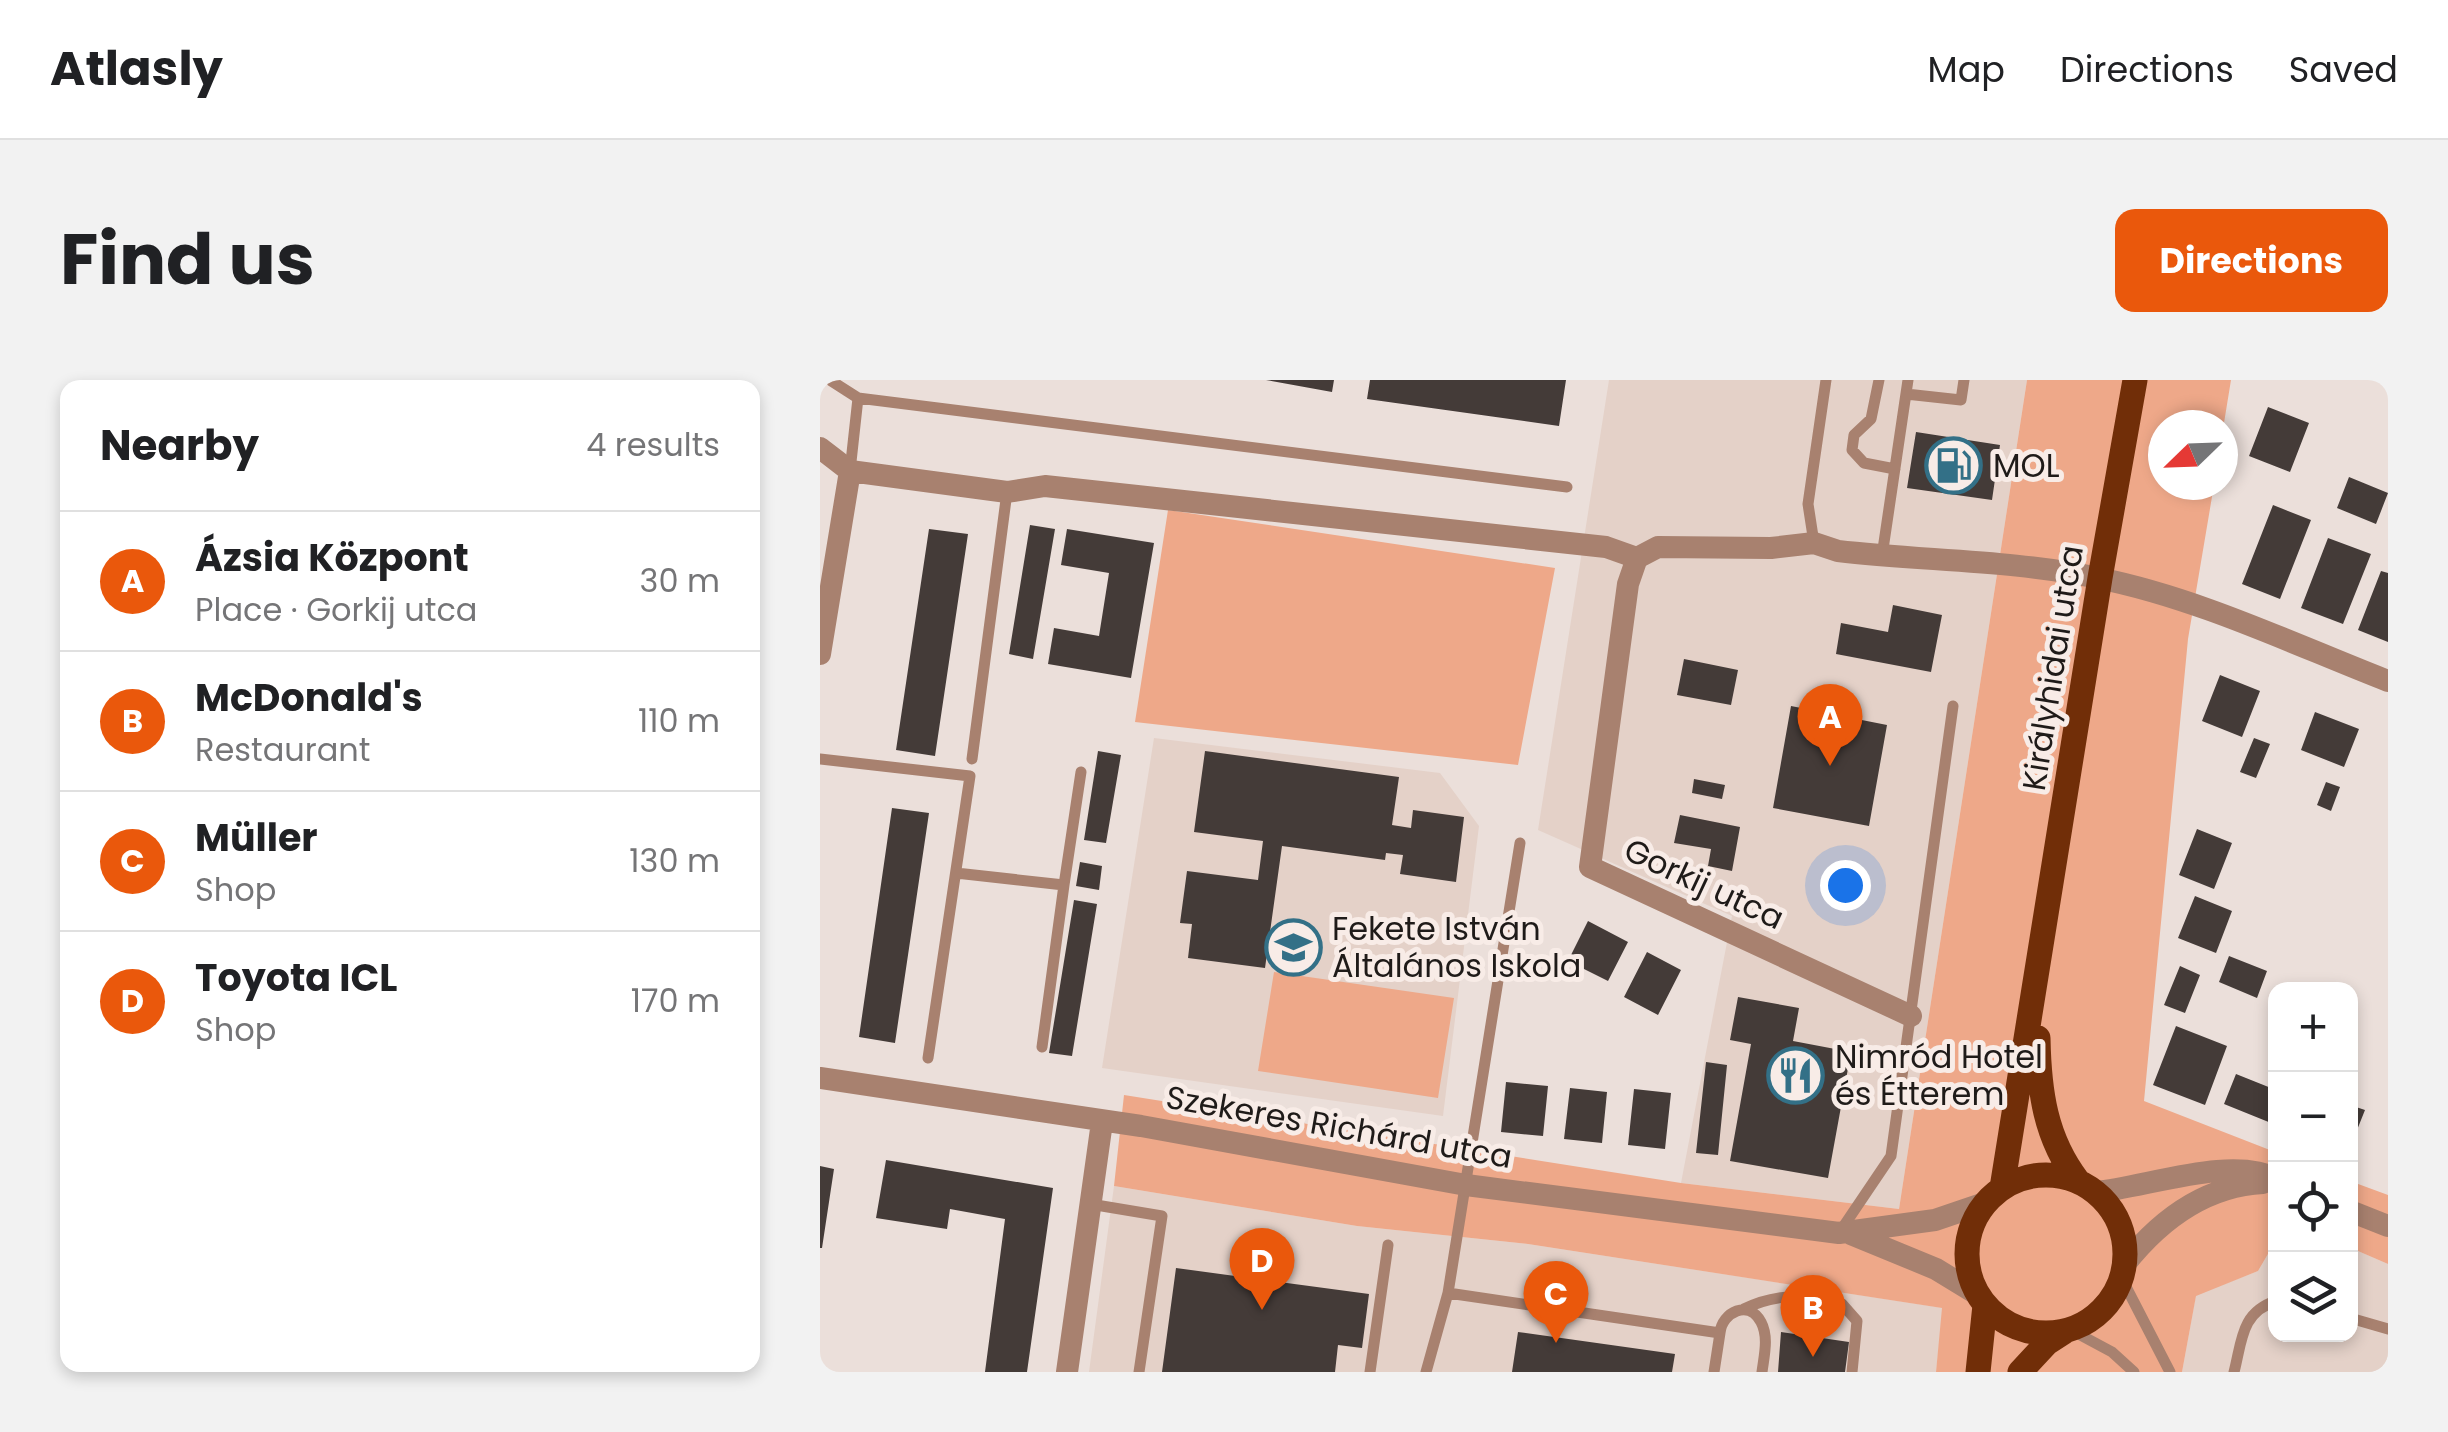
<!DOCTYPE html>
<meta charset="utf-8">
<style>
:root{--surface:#fff;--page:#f2f2f2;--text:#202124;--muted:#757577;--line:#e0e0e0;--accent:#ea580c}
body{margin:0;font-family:Poppins,sans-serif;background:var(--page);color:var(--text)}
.controls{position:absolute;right:30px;bottom:30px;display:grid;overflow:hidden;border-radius:20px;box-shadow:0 5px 15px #0003}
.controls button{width:90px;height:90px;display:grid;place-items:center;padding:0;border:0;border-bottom:2px solid var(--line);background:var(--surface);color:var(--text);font:50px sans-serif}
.compass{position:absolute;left:1328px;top:30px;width:90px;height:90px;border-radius:50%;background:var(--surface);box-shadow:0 5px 15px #0003;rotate:247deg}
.you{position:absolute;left:1025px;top:505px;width:35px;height:35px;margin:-25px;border:8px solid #fff;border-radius:50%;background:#1a73e8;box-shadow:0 0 0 15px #1a73e833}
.badge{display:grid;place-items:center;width:65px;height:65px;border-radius:50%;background:var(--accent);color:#fff;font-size:32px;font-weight:700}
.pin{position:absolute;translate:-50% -82px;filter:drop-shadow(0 2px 5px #0008)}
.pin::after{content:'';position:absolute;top:52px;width:35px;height:30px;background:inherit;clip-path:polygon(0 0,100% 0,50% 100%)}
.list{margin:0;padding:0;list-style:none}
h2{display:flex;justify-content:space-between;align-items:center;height:130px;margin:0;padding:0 40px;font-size:42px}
h2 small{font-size:32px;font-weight:400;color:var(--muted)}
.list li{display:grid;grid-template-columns:65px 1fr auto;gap:30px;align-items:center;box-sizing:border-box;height:140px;padding:0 40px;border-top:2px solid var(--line)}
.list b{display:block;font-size:38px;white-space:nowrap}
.list p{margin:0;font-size:32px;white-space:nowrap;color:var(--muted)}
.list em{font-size:32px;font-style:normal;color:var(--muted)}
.icon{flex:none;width:55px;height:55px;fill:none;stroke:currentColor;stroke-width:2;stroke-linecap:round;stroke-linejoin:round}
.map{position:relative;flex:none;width:1568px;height:992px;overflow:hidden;border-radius:20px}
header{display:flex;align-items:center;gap:60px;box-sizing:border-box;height:140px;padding:0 50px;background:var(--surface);border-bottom:2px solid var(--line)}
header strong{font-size:48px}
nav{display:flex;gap:55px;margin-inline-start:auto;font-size:35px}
.intro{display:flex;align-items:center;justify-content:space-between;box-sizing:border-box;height:240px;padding:0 60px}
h1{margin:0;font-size:70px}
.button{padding:25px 45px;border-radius:20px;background:var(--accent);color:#fff;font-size:35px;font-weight:700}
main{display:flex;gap:60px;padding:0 60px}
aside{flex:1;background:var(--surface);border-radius:20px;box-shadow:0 5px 15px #0003}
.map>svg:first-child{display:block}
.built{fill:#e4d1c8}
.grass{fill:#eea889}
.building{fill:#443b38}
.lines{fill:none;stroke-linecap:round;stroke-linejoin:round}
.lane{stroke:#a8816f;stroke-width:11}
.street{stroke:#a8816f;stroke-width:22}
.primary{stroke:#712e08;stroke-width:25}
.labels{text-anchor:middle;stroke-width:10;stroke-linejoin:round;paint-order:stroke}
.poi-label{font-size:32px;fill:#1f1b19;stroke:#f8ece7;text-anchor:start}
.street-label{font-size:32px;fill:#1f1b19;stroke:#f8ece7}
</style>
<header>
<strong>Atlasly</strong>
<nav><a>Map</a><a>Directions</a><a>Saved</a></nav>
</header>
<div class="intro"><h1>Find us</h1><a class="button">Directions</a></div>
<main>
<aside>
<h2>Nearby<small>4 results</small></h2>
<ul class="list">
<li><span class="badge">A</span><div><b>Ázsia Központ</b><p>Place · Gorkij utca</p></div><em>30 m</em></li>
<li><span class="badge">B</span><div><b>McDonald's</b><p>Restaurant</p></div><em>110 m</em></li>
<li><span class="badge">C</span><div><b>Müller</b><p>Shop</p></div><em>130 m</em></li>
<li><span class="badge">D</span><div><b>Toyota ICL</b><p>Shop</p></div><em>170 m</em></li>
</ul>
</aside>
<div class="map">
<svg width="1568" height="992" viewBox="0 0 1568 992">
<rect width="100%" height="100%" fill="#ebdfda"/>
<path class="built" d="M789,0H1207L1079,829L861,803L912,536L718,450Z
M334,358L620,393L659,446L623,736L282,688Z
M294,806L537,846L708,864L1123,928L1116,992H269Z
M1455,862L1456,954H1530L1531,868L1568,884V992H1362L1376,915L1438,891Z"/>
<path class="grass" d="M1207,0H1411L1403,49V45H1343V105H1394L1368,259L1324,721L1455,772V862L1438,891L1376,916L1362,992H1116L1122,928L708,864L537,846L294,806L304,715L861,803L1079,829Z
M348,130L735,188L698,385L315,342Z
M454,592L634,618L618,718L438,691Z
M1530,801L1568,815V884L1531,868Z"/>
<path class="building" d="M446,0H514L512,12Z
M550,0H746L739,46L547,19Z
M1448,27L1489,43L1470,92L1429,76Z
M1096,52L1180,65L1172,120L1087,108Z
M1529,97L1568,113L1556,144L1517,128Z
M1453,125L1491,140L1460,219L1422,204Z
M210,145L235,149L213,279L189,274Z
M109,149L148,154L115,376L76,370Z
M247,149L334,163L311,298L228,284L234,248L279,256L289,193L241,185Z
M1508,158L1551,174L1523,244L1481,228Z
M1561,191L1568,193V262L1538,250Z
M1073,225L1122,235L1111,292L1016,274L1021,243L1068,252Z
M864,279L918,290L911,325L857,315Z
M1400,295L1440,311L1422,357L1382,341Z
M971,326L1067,345L1049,446L953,428Z
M1495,332L1539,349L1524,387L1481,370Z
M1434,358L1450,364L1436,398L1420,392Z
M278,371L301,375L286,463L264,460Z
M385,371L579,397L572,445L591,448L593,430L644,437L636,502L580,494L583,475L566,473L565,480L462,466L445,588L368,578L372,544L360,543L367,491L438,500L443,461L374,452Z
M874,399L905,405L902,419L872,413Z
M1506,402L1520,407L1511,431L1497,425Z
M72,428L109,433L75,663L39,657Z
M860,435L920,447L912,491L888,486L891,469L854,463Z
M1377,449L1412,463L1394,509L1359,495Z
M260,482L282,486L279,510L256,506Z
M1375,516L1412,531L1396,573L1358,558Z
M254,520L277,524L252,676L229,673Z
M768,541L808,562L788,601L748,581Z
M827,572L861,590L838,635L804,617Z
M1409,576L1447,591L1437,618L1399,602Z
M1360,586L1380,595L1365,633L1344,625Z
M918,617L979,628L973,661L1031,672L1008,798L910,781L931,664L910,660Z
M1356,646L1407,666L1385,725L1333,705Z
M886,682L907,685L898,775L876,773Z
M1416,694L1451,708L1456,697V745L1404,724Z
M686,702L728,706L723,756L681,752Z
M750,708L787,712L782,763L744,759Z
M814,709L851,713L845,769L808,765Z
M1530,725L1545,730L1531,765H1530Z
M66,780L233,808L207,992H165L185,839L130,829L127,849L56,838Z
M0,786L14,789L2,868H0Z
M356,888L549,914L542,968L518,965L515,992H342Z
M698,952L855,974L852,992H692Z
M961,952L1029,962L1025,992H958Z"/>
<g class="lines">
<path class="lane" d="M10,0L38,18L747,107
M1059,0L1051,39L1034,55L1032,70L1044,83L1075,89
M1086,14L1141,20L1144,0
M30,91L38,18
M994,163L988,124L1006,0
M1062,176L1088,0
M0,379L150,396L108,678
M152,379L187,112
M136,493L244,505L222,667
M244,505L261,392
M270,824L342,836L319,992
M1019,853L1071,776L1133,326
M1302,899L1350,992
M628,913L900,953L894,992
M924,929C951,915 994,911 1022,924L1037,941L1032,992
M1530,938L1568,949
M1251,950L1292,972L1314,992
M900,953C902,932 929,919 941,942C949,957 944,976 942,992
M550,992L568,865
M606,992L628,913L700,463
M1414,992C1422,961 1421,932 1456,921"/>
<path class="street" d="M0,68L30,91
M30,91L187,112L225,106L786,167L817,178
M0,274L30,91
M1091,636L770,487L808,204L817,178L838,167L951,168L994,163L1018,171C1104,181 1193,180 1278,198C1378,218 1473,264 1568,301
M0,698L321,746L646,805L1019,853L1115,840L1165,823
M1276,812C1324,808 1412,775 1456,799
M1530,831L1568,846
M1031,854L1116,889L1157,914
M1305,884C1340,840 1385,806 1443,803
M247,992L282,742"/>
<path class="primary" d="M1218,658C1219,711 1225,758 1258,801
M1147 874a79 79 0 1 1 158 0a79 79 0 1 1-158 0Z
M1182,808L1280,198L1315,0
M1158,992L1165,925
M1200,992L1227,963L1244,952"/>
</g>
<defs>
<symbol id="fuel-ring" viewBox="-11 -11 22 22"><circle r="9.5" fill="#f8ece7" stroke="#337087" stroke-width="1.5"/><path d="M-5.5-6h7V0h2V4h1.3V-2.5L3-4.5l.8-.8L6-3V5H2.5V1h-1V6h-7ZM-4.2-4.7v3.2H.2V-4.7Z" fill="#337087"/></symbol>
<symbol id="school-ring" viewBox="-11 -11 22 22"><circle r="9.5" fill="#f8ece7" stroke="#337087" stroke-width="1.5"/><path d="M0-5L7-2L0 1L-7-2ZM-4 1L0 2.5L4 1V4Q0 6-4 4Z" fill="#337087"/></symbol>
<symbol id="restaurant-ring" viewBox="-11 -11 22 22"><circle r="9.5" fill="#f8ece7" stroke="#337087" stroke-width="1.5"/><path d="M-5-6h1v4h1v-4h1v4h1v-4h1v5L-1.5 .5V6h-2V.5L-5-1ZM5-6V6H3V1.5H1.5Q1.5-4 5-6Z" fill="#337087"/></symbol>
</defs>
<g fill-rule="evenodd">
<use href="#fuel-ring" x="1102" y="54" width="63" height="63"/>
<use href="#school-ring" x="442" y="536" width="63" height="63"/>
<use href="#restaurant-ring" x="944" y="664" width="63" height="63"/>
</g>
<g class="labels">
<g class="poi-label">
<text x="1173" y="97">MOL</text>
<text x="512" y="560">Fekete István<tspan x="512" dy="37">Általános Iskola</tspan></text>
<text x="1015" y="688">Nimród Hotel<tspan x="1015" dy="37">és Étterem</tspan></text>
</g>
<g class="street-label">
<text transform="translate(1233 288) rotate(-81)" y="11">Királyhidai utca</text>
<text transform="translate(884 504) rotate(25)" y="11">Gorkij utca</text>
<text transform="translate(519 747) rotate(10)" y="11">Szekeres Richárd utca</text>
</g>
</g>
</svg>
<div class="controls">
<button>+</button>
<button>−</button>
<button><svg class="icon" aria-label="locate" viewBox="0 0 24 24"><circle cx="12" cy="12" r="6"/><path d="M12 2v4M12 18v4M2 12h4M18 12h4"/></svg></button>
<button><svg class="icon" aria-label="layers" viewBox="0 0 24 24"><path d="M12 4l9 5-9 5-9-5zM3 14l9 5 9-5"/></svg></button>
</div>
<svg class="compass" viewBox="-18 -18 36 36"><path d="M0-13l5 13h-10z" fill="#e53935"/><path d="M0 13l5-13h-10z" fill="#757577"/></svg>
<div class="you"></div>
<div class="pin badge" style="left:1010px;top:386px">A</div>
<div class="pin badge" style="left:993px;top:977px">B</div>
<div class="pin badge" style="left:736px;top:963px">C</div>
<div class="pin badge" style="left:442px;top:930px">D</div>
</div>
</main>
